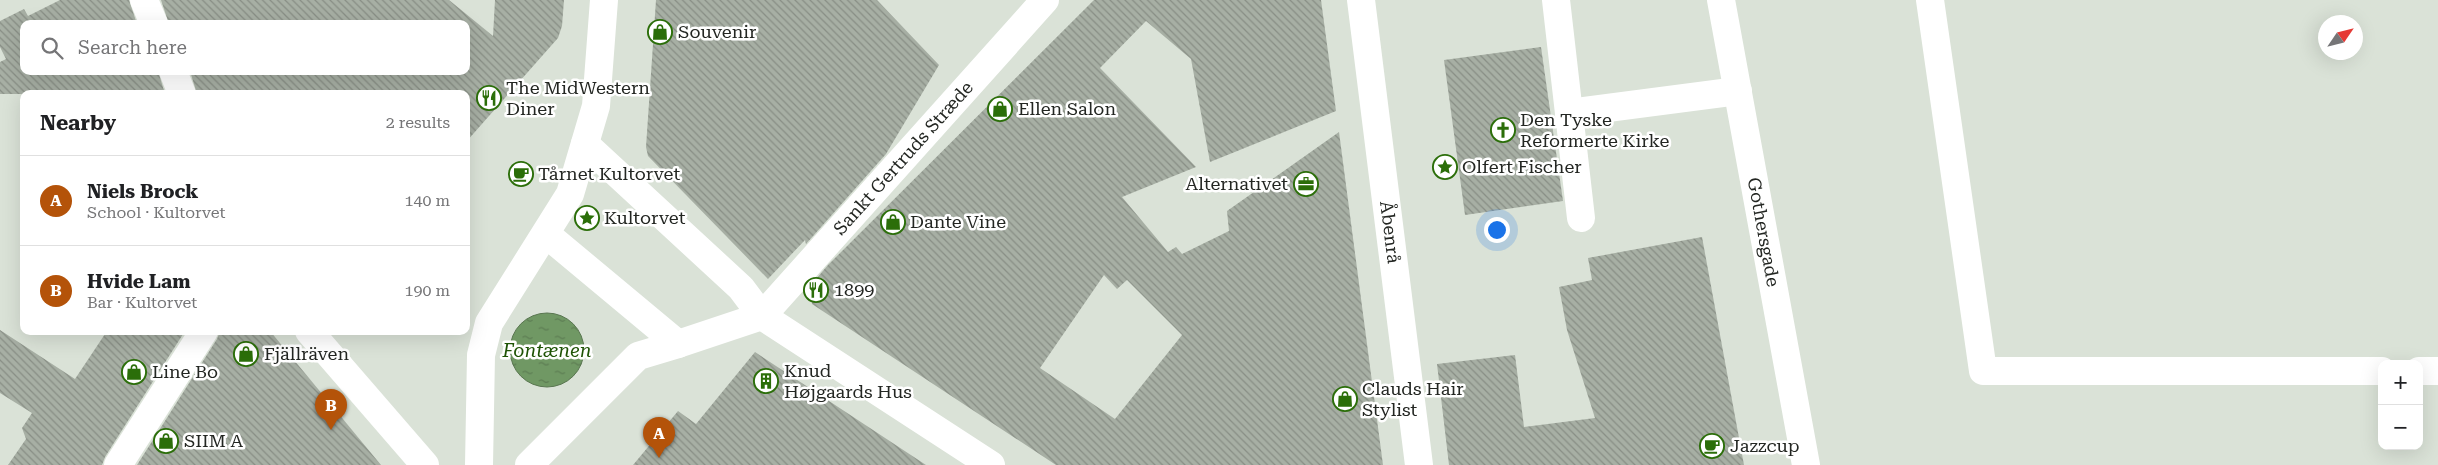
<!DOCTYPE html>
<meta charset="utf-8">
<style>
:root{--surface:#fff;--page:#f2f2f2;--text:#202124;--muted:#757577;--line:#e0e0e0;--accent:#b45309}
body{margin:0;font-family:"Roboto Serif",serif;background:var(--page);color:var(--text)}
.controls{position:absolute;right:15px;bottom:15px;display:grid;overflow:hidden;border-radius:10px;box-shadow:0 5px 20px #0002}
.controls button{width:45px;height:45px;display:grid;place-items:center;padding:0;border:0;border-bottom:1px solid var(--line);background:var(--surface);color:var(--text);font:25px sans-serif}
.compass{position:absolute;left:2318px;top:15px;width:45px;height:45px;border-radius:50%;background:var(--surface);box-shadow:0 5px 20px #0002;rotate:55deg}
.you{position:absolute;left:1496px;top:229px;width:18px;height:18px;margin:-12px;border:4px solid #fff;border-radius:50%;background:#1a73e8;box-shadow:0 0 0 8px #1a73e833}
.badge{display:grid;place-items:center;width:32px;height:32px;border-radius:50%;background:var(--accent);color:#fff;font-size:16px;font-weight:700}
.pin{position:absolute;translate:-50% -41px;filter:drop-shadow(0 1px 2px #0008)}
.pin::after{content:'';position:absolute;top:26px;width:18px;height:15px;background:inherit;clip-path:polygon(0 0,100% 0,50% 100%)}
.list{margin:0;padding:0;list-style:none}
h2{display:flex;justify-content:space-between;align-items:center;height:65px;margin:0;padding:0 20px;font-size:21px}
h2 small{font-size:16px;font-weight:400;color:var(--muted)}
.list li{display:grid;grid-template-columns:32px 1fr auto;gap:15px;align-items:center;box-sizing:border-box;height:90px;padding:0 20px;border-top:1px solid var(--line)}
.list b{display:block;font-size:19px;white-space:nowrap}
.list p{margin:0;font-size:16px;white-space:nowrap;color:var(--muted)}
.list em{font-size:16px;font-style:normal;color:var(--muted)}
.icon{flex:none;width:28px;height:28px;fill:none;stroke:currentColor;stroke-width:2;stroke-linecap:round;stroke-linejoin:round}
.map{position:relative;flex:none;width:2438px;height:465px;overflow:hidden}
.search{position:absolute;background:var(--surface);box-shadow:0 5px 20px #0002;left:20px;top:20px;width:450px;height:55px;display:flex;align-items:center;gap:12px;box-sizing:border-box;padding:0 18px;border-radius:10px;color:var(--muted);font-size:19px}
.panel{position:absolute;background:var(--surface);box-shadow:0 5px 20px #0002;left:20px;top:90px;width:450px;height:245px;border-radius:10px}
.map>svg:first-child{display:block}
.water{fill:url(#water-ripples);stroke:#597650}
.building{fill:url(#building-back-hatch);fill-rule:evenodd}
.lines{fill:none;stroke-linecap:round;stroke-linejoin:round}
.minor{stroke:#fff;stroke-width:28}
.labels{text-anchor:middle;stroke-width:5;stroke-linejoin:round;paint-order:stroke}
.poi-label{font-size:18px;fill:#232622;stroke:#fff;text-anchor:start}
.street-label{font-size:18px;fill:#232622;stroke:#fff}
.water-label{font-size:19px;font-style:italic;fill:#1e5305;stroke:#fff}
</style>
<div class="map">
<svg width="2438" height="465" viewBox="0 0 2438 465">
<defs>
<pattern id="water-ripples" width="26" height="14" patternUnits="userSpaceOnUse" patternTransform="scale(1.25)"><rect width="26" height="14" fill="#709864"/><path d="M2 4q2-2 4 0t4 0M15 11q2-2 4 0t4 0" fill="none" stroke="#5c7c52"/></pattern>
<pattern id="building-back-hatch" width="6" height="6" patternUnits="userSpaceOnUse" patternTransform="scale(1.25)"><rect width="6" height="6" fill="#a7afa4"/><path d="M-1 5l2 2M0 0l6 6M5-1l2 2" fill="none" stroke="#888e85"/></pattern>
</defs>
<rect width="100%" height="100%" fill="#dae2d7"/>
<path class="water" d="M510 350a37 37 0 1 1 74 0a37 37 0 1 1-74 0Z"/>
<path class="building" d="M60,0H129L137,24H24V71H158L165,94H0V62L6,59L0,47V21L24,9L28,16Z
M161,0H449L493,36L495,0H564L562,26L558,38L466,142V94H197L190,71H466V24H169Z
M656,0H877L939,65L886,154L806,244L805,240L768,279L648,156L646,147Z
M1094,0H1321L1336,111L1210,162L1191,59L1146,21L1100,68L1196,167L1122,197L1168,252L1176,247L1182,254L1229,231L1227,211L1339,132L1383,465H1056L812,304L810,286L828,265ZM1104,275L1117,289L1127,280L1182,335L1115,419L1040,368Z
M1541,47L1563,201L1465,215L1444,60Z
M1702,237L1744,465H1449L1437,364L1515,355L1524,427L1595,418L1567,330L1559,287L1592,280L1588,258Z
M0,330L75,379L107,331H185L105,457L102,465H8L26,439L22,428L32,413L0,393Z
M220,331H270L381,465H137L217,339Z
M755,352L926,465H633L678,411L696,424Z"/>
<g class="lines">
<g class="minor">
<path d="M144,0L154,24"/>
<path id="s1" d="M1361,0L1419,465"/>
<path d="M1556,0L1581,218"/>
<path id="s2" d="M1721,0L1806,465"/>
<path d="M1930,0L1983,371H2382"/>
<path d="M173,71L182,94"/>
<path d="M1569,113L1738,91"/>
<path d="M585,144L741,288L762,316L991,465"/>
<path d="M546,234L678,344L762,316"/>
<path id="s3" d="M762,316L1045,0"/>
<path d="M309,331L425,465"/>
<path d="M2419,371H2438"/>
<path d="M118,465L204,331"/>
<path d="M479,465L481,355L489,323L570,194L596,106L604,0"/>
<path d="M529,465L638,356L678,344"/>
</g>
</g>
<defs>
<symbol id="shop-ring" viewBox="-11 -11 22 22"><circle r="9.5" fill="#fff" stroke="#2b6e09" stroke-width="1.5"/><path d="M-5-2.5h2.3a2.7 3.5 0 0 1 5.4 0H5L5.5 6h-11ZM-1.5-2.5h3a1.5 2.3 0 0 0-3 0Z" fill="#2b6e09"/></symbol>
<symbol id="restaurant-ring" viewBox="-11 -11 22 22"><circle r="9.5" fill="#fff" stroke="#2b6e09" stroke-width="1.5"/><path d="M-5-6h1v4h1v-4h1v4h1v-4h1v5L-1.5 .5V6h-2V.5L-5-1ZM5-6V6H3V1.5H1.5Q1.5-4 5-6Z" fill="#2b6e09"/></symbol>
<symbol id="church-ring" viewBox="-11 -11 22 22"><circle r="9.5" fill="#fff" stroke="#2b6e09" stroke-width="1.5"/><path d="M-1.2-6h2.4v3.5h3.3v2.4h-3.3V6h-2.4V-.1h-3.3v-2.4h3.3Z" fill="#2b6e09"/></symbol>
<symbol id="sight-ring" viewBox="-11 -11 22 22"><circle r="9.5" fill="#fff" stroke="#2b6e09" stroke-width="1.5"/><path d="M0-6L1.8-2.2L6-1.7L2.9 1.2L3.7 5.4L0 3.3L-3.7 5.4L-2.9 1.2L-6-1.7L-1.8-2.2Z" fill="#2b6e09"/></symbol>
<symbol id="cafe-ring" viewBox="-11 -11 22 22"><circle r="9.5" fill="#fff" stroke="#2b6e09" stroke-width="1.5"/><path d="M-5.5-4.5H6V0H3Q3 3.5 0 3.5H-2.5Q-5.5 3.5-5.5 0ZM3-3.2v2h1.7v-2ZM-6 4.5H4V6H-6Z" fill="#2b6e09"/></symbol>
<symbol id="office-ring" viewBox="-11 -11 22 22"><circle r="9.5" fill="#fff" stroke="#2b6e09" stroke-width="1.5"/><path d="M-6-3h4V-5.5h4V-3h4V5H-6ZM-1-4.5V-3h2v-1.5ZM-6 0V1H6V0Z" fill="#2b6e09"/></symbol>
<symbol id="building-ring" viewBox="-11 -11 22 22"><circle r="9.5" fill="#fff" stroke="#2b6e09" stroke-width="1.5"/><path d="M-4-6H4V6H1V3H-1V6H-4ZM-2.5-4.3h1.7v1.8h-1.7ZM.8-4.3h1.7v1.8H.8ZM-2.5-1h1.7V.8h-1.7ZM.8-1h1.7V.8H.8Z" fill="#2b6e09"/></symbol>
</defs>
<g fill-rule="evenodd">
<use href="#shop-ring" x="646" y="18" width="28" height="28"/>
<use href="#restaurant-ring" x="475" y="84" width="28" height="28"/>
<use href="#shop-ring" x="986" y="95" width="28" height="28"/>
<use href="#church-ring" x="1489" y="116" width="28" height="28"/>
<use href="#sight-ring" x="1431" y="153" width="28" height="28"/>
<use href="#cafe-ring" x="507" y="160" width="28" height="28"/>
<use href="#office-ring" x="1292" y="170" width="28" height="28"/>
<use href="#sight-ring" x="573" y="204" width="28" height="28"/>
<use href="#shop-ring" x="879" y="208" width="28" height="28"/>
<use href="#restaurant-ring" x="802" y="276" width="28" height="28"/>
<use href="#shop-ring" x="232" y="340" width="28" height="28"/>
<use href="#shop-ring" x="120" y="358" width="28" height="28"/>
<use href="#building-ring" x="752" y="367" width="28" height="28"/>
<use href="#shop-ring" x="1331" y="385" width="28" height="28"/>
<use href="#shop-ring" x="152" y="427" width="28" height="28"/>
<use href="#cafe-ring" x="1698" y="432" width="28" height="28"/>
</g>
<g class="labels">
<g class="poi-label">
<text x="678" y="38">Souvenir</text>
<text x="506" y="94">The MidWestern<tspan x="506" dy="21">Diner</tspan></text>
<text x="1018" y="115">Ellen Salon</text>
<text x="1520" y="126">Den Tyske<tspan x="1520" dy="21">Reformerte Kirke</tspan></text>
<text x="1462" y="173">Olfert Fischer</text>
<text x="538" y="180">Tårnet Kultorvet</text>
<text x="1288" y="190" text-anchor="end">Alternativet</text>
<text x="604" y="224">Kultorvet</text>
<text x="910" y="228">Dante Vine</text>
<text x="834" y="296">1899</text>
<text x="264" y="360">Fjällräven</text>
<text x="784" y="377">Knud<tspan x="784" dy="21">Højgaards Hus</tspan></text>
<text x="152" y="378">Line Bo</text>
<text x="1362" y="395">Clauds Hair<tspan x="1362" dy="21">Stylist</tspan></text>
<text x="184" y="447">SIIM A</text>
<text x="1730" y="452">Jazzcup</text>
</g>
<g class="street-label">
<text dy="6" stroke="none"><textPath href="#s3" startOffset="212">Sankt Gertruds Stræde</textPath></text>
<text dy="6" stroke="none"><textPath href="#s1" startOffset="234">Åbenrå</textPath></text>
<text dy="6" stroke="none"><textPath href="#s2" startOffset="236">Gothersgade</textPath></text>
</g>
<g class="water-label">
<text x="547" y="357">Fontænen</text>
</g>
</g>
</svg>
<div class="controls">
<button>+</button>
<button>−</button>
</div>
<svg class="compass" viewBox="-18 -18 36 36"><path d="M0-13l5 13h-10z" fill="#e53935"/><path d="M0 13l5-13h-10z" fill="#757577"/></svg>
<div class="you"></div>
<div class="pin badge" style="left:659px;top:458px">A</div>
<div class="pin badge" style="left:331px;top:430px">B</div>
<div class="search"><svg class="icon" aria-label="search" viewBox="0 0 24 24"><circle cx="10" cy="10" r="6"/><path d="M15 15l6 6"/></svg>Search here</div>
<section class="panel">
<h2>Nearby<small>2 results</small></h2>
<ul class="list">
<li><span class="badge">A</span><div><b>Niels Brock</b><p>School · Kultorvet</p></div><em>140 m</em></li>
<li><span class="badge">B</span><div><b>Hvide Lam</b><p>Bar · Kultorvet</p></div><em>190 m</em></li>
</ul>
</section>
</div>
